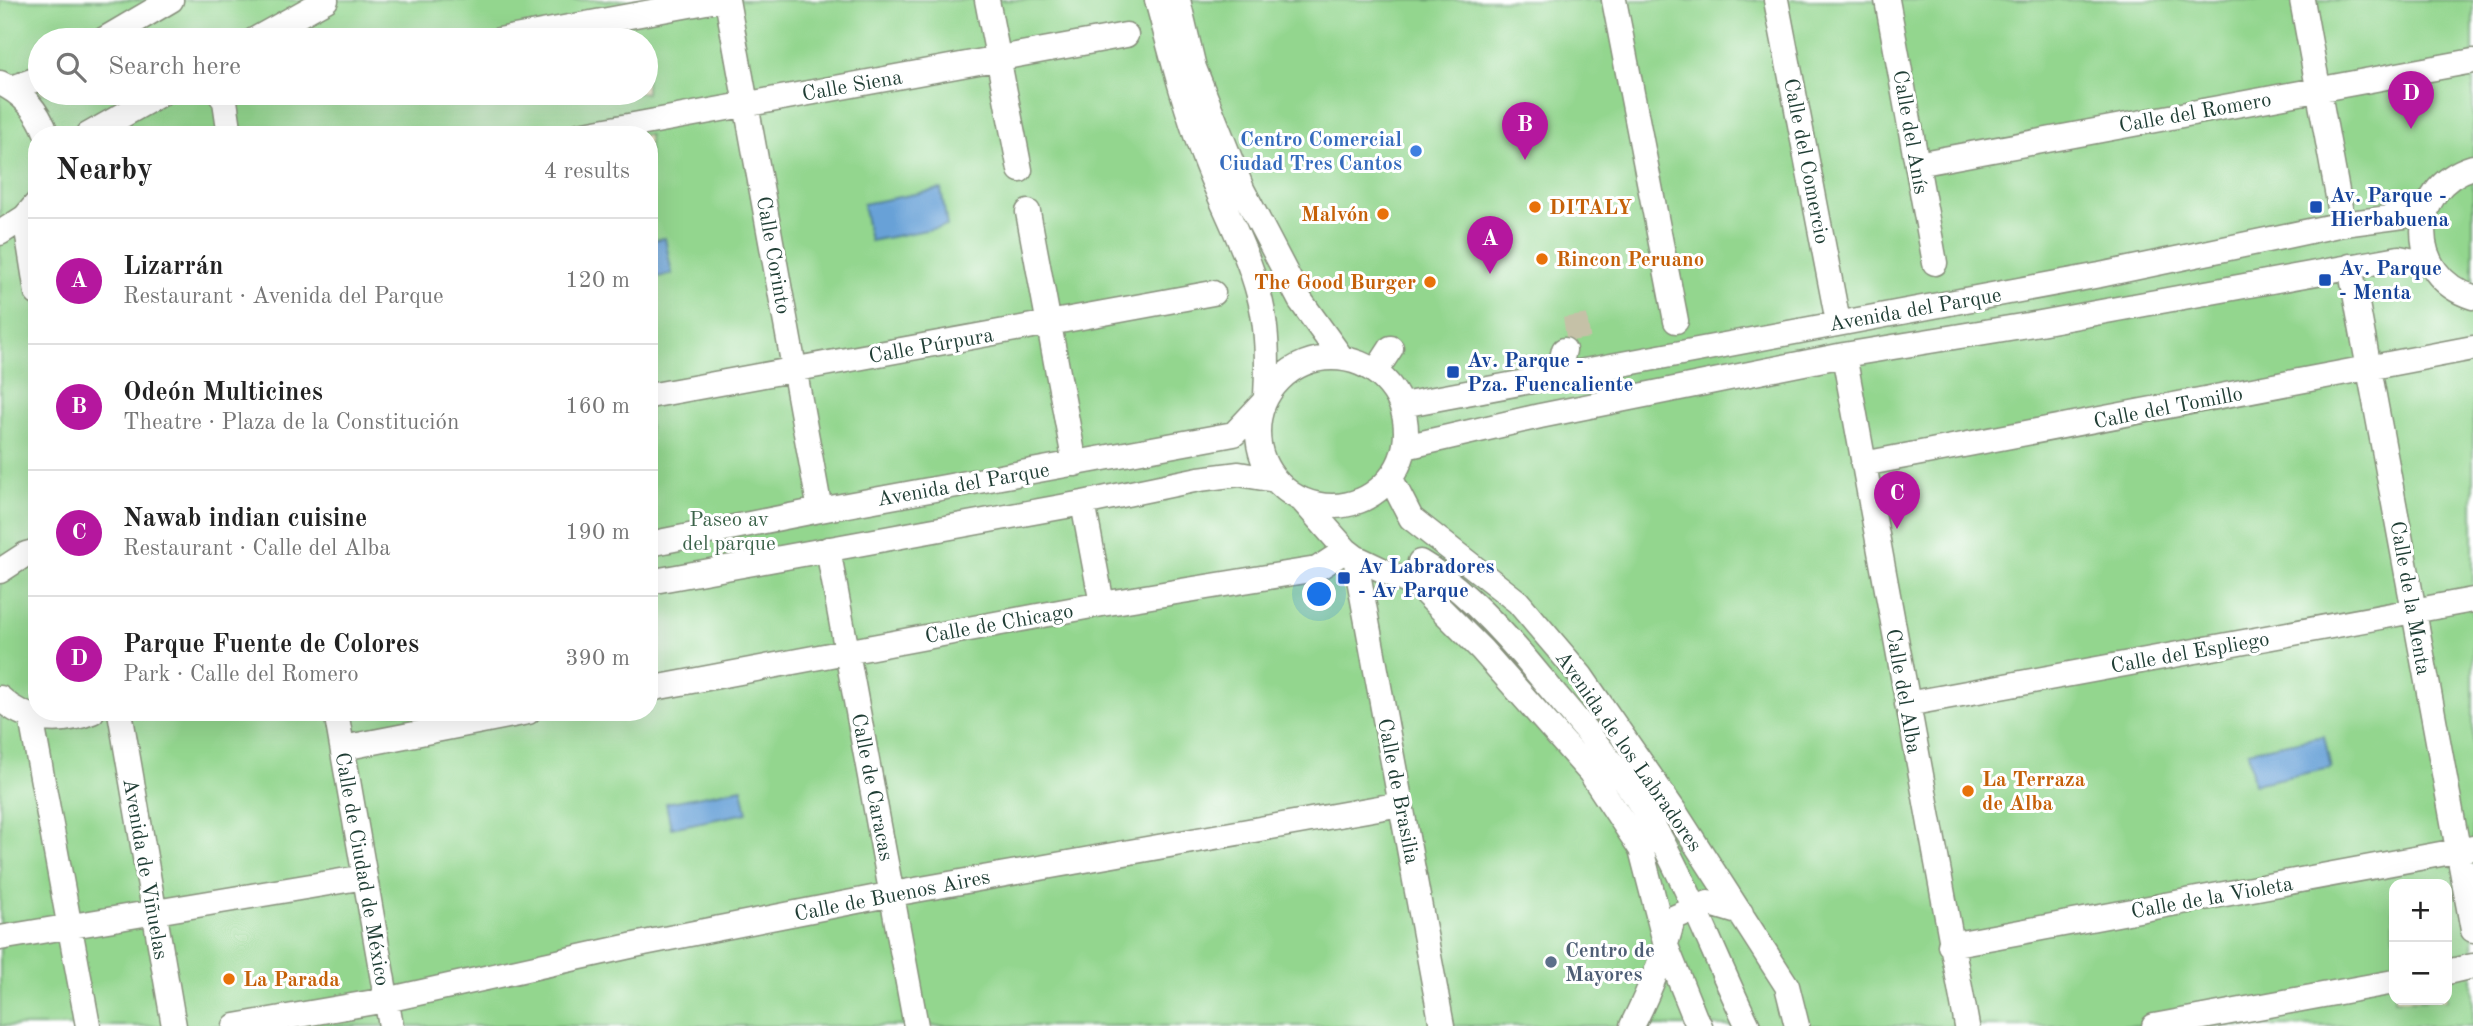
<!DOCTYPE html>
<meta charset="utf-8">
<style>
:root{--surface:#fff;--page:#f6f6f6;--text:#222;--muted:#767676;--line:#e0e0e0;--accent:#b5179e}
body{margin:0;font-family:"Old Standard TT",serif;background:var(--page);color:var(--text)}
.controls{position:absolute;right:21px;bottom:21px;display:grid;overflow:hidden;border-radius:14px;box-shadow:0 7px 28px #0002}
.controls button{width:63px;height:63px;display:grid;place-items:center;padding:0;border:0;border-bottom:2px solid var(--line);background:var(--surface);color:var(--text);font:35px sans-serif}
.you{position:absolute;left:1320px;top:595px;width:24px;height:24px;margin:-18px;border:5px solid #fff;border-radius:50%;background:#1a73e8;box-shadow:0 0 0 10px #1a73e833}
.badge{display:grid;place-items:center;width:46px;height:46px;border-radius:50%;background:var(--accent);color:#fff;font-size:23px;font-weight:700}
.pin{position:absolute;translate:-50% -58px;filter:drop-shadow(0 2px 4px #0008)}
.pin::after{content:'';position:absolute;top:37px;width:24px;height:21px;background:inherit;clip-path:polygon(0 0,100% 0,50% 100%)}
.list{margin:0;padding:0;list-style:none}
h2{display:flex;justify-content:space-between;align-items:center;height:91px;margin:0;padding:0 28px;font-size:30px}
h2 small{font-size:23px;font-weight:400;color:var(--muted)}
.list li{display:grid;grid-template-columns:46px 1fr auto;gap:21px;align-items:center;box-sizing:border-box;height:126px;padding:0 28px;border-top:2px solid var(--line)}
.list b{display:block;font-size:26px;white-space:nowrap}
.list p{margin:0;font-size:23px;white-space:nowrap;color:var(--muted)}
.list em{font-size:23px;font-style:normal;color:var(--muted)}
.icon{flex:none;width:38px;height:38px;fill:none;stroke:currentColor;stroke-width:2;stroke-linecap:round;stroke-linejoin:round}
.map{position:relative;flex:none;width:2473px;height:1026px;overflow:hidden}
.search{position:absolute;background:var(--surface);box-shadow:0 7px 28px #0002;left:28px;top:28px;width:630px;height:77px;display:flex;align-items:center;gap:18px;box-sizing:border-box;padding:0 24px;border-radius:38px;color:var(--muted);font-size:26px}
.panel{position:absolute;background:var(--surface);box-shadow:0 7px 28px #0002;left:28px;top:126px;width:630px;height:595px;border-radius:28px}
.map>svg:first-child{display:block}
.green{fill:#93d68e;stroke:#598a61;stroke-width:2;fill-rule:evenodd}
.water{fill:#67a1d7;stroke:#436f86;stroke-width:2}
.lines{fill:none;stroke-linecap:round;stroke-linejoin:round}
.minor-tunnel{stroke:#c5c1a7;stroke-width:24;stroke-dasharray:24 12;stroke-linecap:butt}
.minor-casing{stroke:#87907c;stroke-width:27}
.minor{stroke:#fff;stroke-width:24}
.shop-dot{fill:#3f7fe0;stroke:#fff;stroke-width:2.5}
.food-dot{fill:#e8710a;stroke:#fff;stroke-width:2.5}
.transit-dot{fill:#1a4fb4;stroke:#fff;stroke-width:2.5}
.service-dot{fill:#5c6f8a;stroke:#fff;stroke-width:2.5}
.labels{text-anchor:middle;stroke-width:6;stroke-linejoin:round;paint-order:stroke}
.street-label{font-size:21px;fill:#1f3d34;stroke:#fff}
.shop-label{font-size:21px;font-weight:bold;fill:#366cbe;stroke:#fff;text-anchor:end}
.transit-label{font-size:21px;font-weight:bold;fill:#164399;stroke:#fff;text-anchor:start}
.food-label{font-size:21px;font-weight:bold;fill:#c56008;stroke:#fff;text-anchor:start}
.park-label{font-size:21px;fill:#3c634a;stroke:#fff}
.service-label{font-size:21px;font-weight:bold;fill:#4e5e75;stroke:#fff;text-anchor:start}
</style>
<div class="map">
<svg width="2473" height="1026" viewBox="0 0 2473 1026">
<rect width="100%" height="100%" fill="#fff"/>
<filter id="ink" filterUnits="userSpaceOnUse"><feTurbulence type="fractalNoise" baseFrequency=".0143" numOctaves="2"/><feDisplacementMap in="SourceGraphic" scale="14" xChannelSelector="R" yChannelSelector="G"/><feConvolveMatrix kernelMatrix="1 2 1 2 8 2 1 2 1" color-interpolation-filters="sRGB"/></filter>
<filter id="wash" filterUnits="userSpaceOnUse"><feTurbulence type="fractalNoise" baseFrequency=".00686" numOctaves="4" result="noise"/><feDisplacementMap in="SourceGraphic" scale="28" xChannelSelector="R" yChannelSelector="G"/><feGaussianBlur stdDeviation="1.57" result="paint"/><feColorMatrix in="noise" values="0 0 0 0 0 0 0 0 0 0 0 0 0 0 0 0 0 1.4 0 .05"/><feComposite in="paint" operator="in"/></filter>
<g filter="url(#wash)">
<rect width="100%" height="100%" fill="#efe2c4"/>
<path class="green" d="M0,0H2473V1026H0ZM40,40H646V93H40ZM37,135H649V712H37ZM2394,884H2447V1000H2394Z"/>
<path class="water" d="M941,189L947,226L870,241L863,204Z
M665,238L672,274L649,279V241Z
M2324,736L2331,768L2254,784L2248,751Z
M742,788L747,813L671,828L666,803Z"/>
</g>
<g filter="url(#ink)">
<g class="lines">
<path class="minor-tunnel" d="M1575,316L1580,350"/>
<defs>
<path id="minor" d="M727,0L820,510
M987,0L1020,170
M1157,0C1171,52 1184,104 1203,155C1220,202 1246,246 1259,295C1268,328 1268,363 1266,396
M1178,0L1194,68L1242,189L1300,300L1341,357
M1614,0L1676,321
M1776,0L1838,322
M1887,0L1935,263
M2302,0L2343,224
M103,40L171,0
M254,40L326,0
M499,40L717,0
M0,83C23,93 38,111 47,135
M12,88L40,78
M219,93L225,101L230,135
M88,135L162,93
M579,135L1126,35
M1917,164L2473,61
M2473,167C2406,187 2407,277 2473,297
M1028,212L1075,464
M25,217L37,293
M0,233L25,217L37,203
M2350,266L2473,930
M1844,355L1967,1026
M1258 432a74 74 0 1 1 148 0a74 74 0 1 1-148 0Z
M1376,371L1391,348
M1545,378L1560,366L1564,350
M649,396L1213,293
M1402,405L2100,275L2343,224L2404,216L2427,208
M1405,447L1540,416L1844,355L2040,323L2399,258L2431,264
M1863,464L2473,348
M1391,479L1411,518L1518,602L1581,676L1675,812L1787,986L1797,1026
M1302,500L1346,550L1355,557L1420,588L1482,650L1590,772L1641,849L1666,946L1695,1018L1700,1026
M1083,503L1102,604
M649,544L820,510L1234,434L1263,403
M828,549L916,1026
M1355,557L1442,1026
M1420,562C1463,587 1508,637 1539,675C1576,719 1614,761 1644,810C1686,878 1713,954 1748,1026
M0,571L26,554L37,551
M649,582L1083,503L1199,479L1239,474L1275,480
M649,689L1102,604L1317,569L1346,550
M0,698C25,722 60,725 92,712
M1907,704L2473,600
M120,712L174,1026
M336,712L391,1026
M31,717L88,1026
M343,748L528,712
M0,938L365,877
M1950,945L2473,848
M2447,972L2473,966
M235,1026L386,1000L644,943L893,894L1401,804
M1632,1026C1650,990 1664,957 1673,918L1708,903L1741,913
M2154,1026L2394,982"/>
</defs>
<use href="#minor" class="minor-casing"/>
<use href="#minor" class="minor"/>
</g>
</g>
<circle class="shop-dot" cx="1416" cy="151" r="7"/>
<g class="food-dot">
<circle cx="1535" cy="207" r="7"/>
<circle cx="1383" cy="214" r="7"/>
<circle cx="1542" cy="259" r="7"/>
<circle cx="1430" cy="282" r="7"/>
<circle cx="1968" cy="791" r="7"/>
<circle cx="229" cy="979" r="7"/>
</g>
<g class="transit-dot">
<rect x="2309" y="200" width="14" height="14" rx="3.5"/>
<rect x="2318" y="273" width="14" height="14" rx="3.5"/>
<rect x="1446" y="365" width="14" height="14" rx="3.5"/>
<rect x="1337" y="571" width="14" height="14" rx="3.5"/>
</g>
<circle class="service-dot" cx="1551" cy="962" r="7"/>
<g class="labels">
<g class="street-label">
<text transform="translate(852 85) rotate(-10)" y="7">Calle Siena</text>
<text transform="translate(2195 112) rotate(-10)" y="7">Calle del Romero</text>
<text transform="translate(1911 132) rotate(80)" y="7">Calle del Anís</text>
<text transform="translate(1807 161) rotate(79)" y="7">Calle del Comercio</text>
<text transform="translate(774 255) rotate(80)" y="7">Calle Corinto</text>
<text transform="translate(1915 309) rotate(-10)" y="7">Avenida del Parque</text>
<text transform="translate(931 345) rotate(-10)" y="7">Calle Púrpura</text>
<text transform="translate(2168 407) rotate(-11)" y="7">Calle del Tomillo</text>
<text transform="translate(963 484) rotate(-10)" y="7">Avenida del Parque</text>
<text transform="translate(2411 598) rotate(80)" y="7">Calle de la Menta</text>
<text transform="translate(999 623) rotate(-10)" y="7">Calle de Chicago</text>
<text transform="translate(2190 652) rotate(-10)" y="7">Calle del Espliego</text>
<text transform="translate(1904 691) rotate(80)" y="7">Calle del Alba</text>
<text transform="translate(1629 751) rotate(55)" y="7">Avenida de los Labradores</text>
<text transform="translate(873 787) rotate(79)" y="7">Calle de Caracas</text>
<text transform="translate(1399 791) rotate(79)" y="7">Calle de Brasilia</text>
<text transform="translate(146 869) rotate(80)" y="7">Avenida de Viñuelas</text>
<text transform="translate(363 869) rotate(80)" y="7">Calle de Ciudad de México</text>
<text transform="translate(892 895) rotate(-11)" y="7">Calle de Buenos Aires</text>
<text transform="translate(2212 897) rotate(-10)" y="7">Calle de la Violeta</text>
</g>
<g class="shop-label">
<text x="1402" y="146">Centro Comercial<tspan x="1402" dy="24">Ciudad Tres Cantos</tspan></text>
</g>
<g class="transit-label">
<text x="2330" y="202">Av. Parque -<tspan x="2330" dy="24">Hierbabuena</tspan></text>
<text x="2339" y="275">Av. Parque<tspan x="2339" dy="24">- Menta</tspan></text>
<text x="1467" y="367">Av. Parque -<tspan x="1467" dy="24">Pza. Fuencaliente</tspan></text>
<text x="1358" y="573">Av Labradores<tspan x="1358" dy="24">- Av Parque</tspan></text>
</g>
<g class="food-label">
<text x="1549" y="214">DITALY</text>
<text x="1369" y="221" text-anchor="end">Malvón</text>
<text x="1556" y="266">Rincon Peruano</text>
<text x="1416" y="289" text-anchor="end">The Good Burger</text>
<text x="1982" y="786">La Terraza<tspan x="1982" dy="24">de Alba</tspan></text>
<text x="243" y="986">La Parada</text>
</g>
<g class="park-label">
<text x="729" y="526">Paseo av<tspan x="729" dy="24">del parque</tspan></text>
</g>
<g class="service-label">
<text x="1565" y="957">Centro de<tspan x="1565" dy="24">Mayores</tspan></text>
</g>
</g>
</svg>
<div class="controls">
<button>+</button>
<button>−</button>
</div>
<div class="you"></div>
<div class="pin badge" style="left:1490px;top:274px">A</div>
<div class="pin badge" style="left:1525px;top:160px">B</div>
<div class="pin badge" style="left:1897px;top:529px">C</div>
<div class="pin badge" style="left:2411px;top:129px">D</div>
<div class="search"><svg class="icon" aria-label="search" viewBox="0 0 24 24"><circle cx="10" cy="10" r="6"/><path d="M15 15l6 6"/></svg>Search here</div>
<section class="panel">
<h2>Nearby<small>4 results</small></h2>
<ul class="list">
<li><span class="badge">A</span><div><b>Lizarrán</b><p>Restaurant · Avenida del Parque</p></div><em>120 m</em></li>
<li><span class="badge">B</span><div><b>Odeón Multicines</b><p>Theatre · Plaza de la Constitución</p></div><em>160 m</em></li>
<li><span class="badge">C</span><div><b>Nawab indian cuisine</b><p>Restaurant · Calle del Alba</p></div><em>190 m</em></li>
<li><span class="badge">D</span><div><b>Parque Fuente de Colores</b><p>Park · Calle del Romero</p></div><em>390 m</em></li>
</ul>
</section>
</div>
